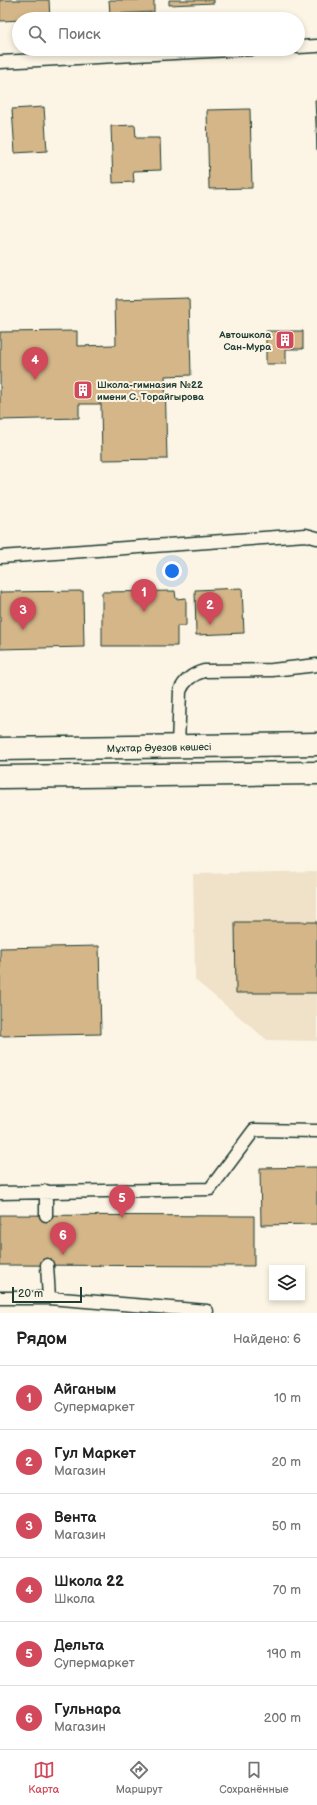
<!DOCTYPE html>
<html lang="ru">
<meta charset="utf-8">
<style>
:root{--surface:#fff;--page:#f6f6f6;--text:#222;--muted:#767676;--line:#e0e0e0;--accent:#d1495b}
body{margin:0;font-family:"Balsamiq Sans",sans-serif;background:var(--page);color:var(--text)}
.controls{position:absolute;right:12px;bottom:12px;display:grid;overflow:hidden;border-radius:0px;box-shadow:0 2px 6px #0003}
.controls button{width:36px;height:36px;display:grid;place-items:center;padding:0;border:0;border-bottom:1px solid var(--line);background:var(--surface);color:var(--text);font:20px sans-serif}
.scale{position:absolute;left:12px;bottom:10px;width:70px;box-sizing:border-box;padding-left:4px;border:2px solid #1f3d34;border-top:0;font-size:11px;line-height:14px;white-space:nowrap;color:#1f3d34;-webkit-text-stroke:3px #fcf5e5;paint-order:stroke}
.you{position:absolute;left:172px;top:571px;width:14px;height:14px;margin:-10px;border:3px solid #fff;border-radius:50%;background:#1a73e8;box-shadow:0 0 0 6px #1a73e833}
.badge{display:grid;place-items:center;width:26px;height:26px;border-radius:50%;background:var(--accent);color:#fff;font-size:13px;font-weight:700}
.pin{position:absolute;translate:-50% -33px;filter:drop-shadow(0 1px 2px #0008)}
.pin::after{content:'';position:absolute;top:21px;width:14px;height:12px;background:inherit;clip-path:polygon(0 0,100% 0,50% 100%)}
.list{margin:0;padding:0;list-style:none}
h2{display:flex;justify-content:space-between;align-items:center;height:52px;margin:0;padding:0 16px;font-size:17px}
h2 small{font-size:13px;font-weight:400;color:var(--muted)}
.list li{display:grid;grid-template-columns:26px 1fr auto;gap:12px;align-items:center;box-sizing:border-box;height:64px;padding:0 16px;border-top:1px solid var(--line)}
.list b{display:block;font-size:15px;white-space:nowrap}
.list p{margin:0;font-size:13px;white-space:nowrap;color:var(--muted)}
.list em{font-size:13px;font-style:normal;color:var(--muted)}
.icon{flex:none;width:22px;height:22px;fill:none;stroke:currentColor;stroke-width:2;stroke-linecap:round;stroke-linejoin:round}
.map{position:relative;flex:none;width:317px;height:1313px;overflow:hidden}
.search{position:absolute;background:var(--surface);box-shadow:0 2px 6px #0003;left:12px;right:12px;top:12px;height:44px;display:flex;align-items:center;gap:10px;box-sizing:border-box;padding:0 14px;border-radius:22px;color:var(--muted);font-size:15px}
.sheet{height:436px;background:var(--surface)}
nav{display:flex;justify-content:space-around;align-items:center;box-sizing:border-box;height:56px;border-top:1px solid var(--line);background:var(--surface);font-size:11px;color:var(--muted)}
nav a{display:grid;justify-items:center;gap:2px}
nav .on{color:var(--accent)}
.map>svg:first-child{display:block}
.built{fill:#f0e2c9}
.building{fill:#d4b688;stroke:#1f3d34}
.lines{fill:none;stroke-linecap:round;stroke-linejoin:round}
.lane-casing{stroke:#1f3d34;stroke-width:15}
.secondary-casing{stroke:#1f3d34;stroke-width:25}
.lane{stroke:#fcf5e5;stroke-width:12}
.secondary{stroke:#fcf5e5;stroke-width:22}
.labels{text-anchor:middle;stroke-width:4;stroke-linejoin:round;paint-order:stroke}
.poi-label{font-size:10px;font-weight:bold;fill:#1f3d34;stroke:#fcf5e5;text-anchor:end}
.street-label{font-size:10px;fill:#1f3d34;stroke:#fcf5e5}
</style>
<div class="map">
<svg width="317" height="1313" viewBox="0 0 317 1313">
<rect width="100%" height="100%" fill="#fcf5e5"/>
<filter id="ink" filterUnits="userSpaceOnUse"><feTurbulence type="fractalNoise" baseFrequency=".025" numOctaves="2"/><feDisplacementMap in="SourceGraphic" scale="8" xChannelSelector="R" yChannelSelector="G"/><feConvolveMatrix kernelMatrix="1 2 1 2 8 2 1 2 1" color-interpolation-filters="sRGB"/></filter>
<g filter="url(#ink)">
<path class="built" d="M317,871V1041L267,1040L195,980L193,874Z"/>
<path class="building" d="M0,0H49L50,19L0,21Z
M109,0H154V12L110,14Z
M169,0H214V3L169,5Z
M315,100H317V150Z
M44,107L47,151L15,153L12,109Z
M250,109L252,188L209,189L207,110Z
M135,125L136,138H160L161,170L133,171L134,182L113,183L111,126Z
M189,298L191,375L165,376L167,459L102,460L101,404H79V418L0,420V332L77,331V346L116,345L115,300Z
M266,331H303V349H286V364H266Z
M242,588L244,633L196,635L195,590Z
M83,591L84,647L0,649V592Z
M175,591L176,599L186,598V626H177V646H102V592Z
M235,922H317V993H236Z
M99,946L101,1034L0,1036V948Z
M317,1167V1224L261,1225L260,1168Z
M0,1215L254,1216V1266L0,1265Z"/>
<g class="lines">
<defs>
<path id="lane" d="M298,47L317,46
M0,62L251,49
M0,557L306,535L317,538
M178,746L180,691C184,681 193,674 204,671L272,670L317,665
M0,1193L210,1189L254,1130L317,1131
M46,1215V1191
M47,1265L49,1298
M0,1298H49L207,1311"/>
<path id="secondary" d="M0,749L317,744
M0,777L317,773"/>
</defs>
<use href="#lane" class="lane-casing"/>
<use href="#secondary" class="secondary-casing"/>
<use href="#lane" class="lane"/>
<use href="#secondary" class="secondary"/>
</g>
</g>
<defs>
<symbol id="building-square" viewBox="-11 -11 22 22"><rect x="-9" y="-9" width="18" height="18" rx="4" fill="#d1495b" stroke="#fcf5e5"/><path d="M-4-6H4V6H1V3H-1V6H-4ZM-2.5-4.3h1.7v1.8h-1.7ZM.8-4.3h1.7v1.8H.8ZM-2.5-1h1.7V.8h-1.7ZM.8-1h1.7V.8H.8Z" fill="#fff"/></symbol>
</defs>
<g fill-rule="evenodd">
<use href="#building-square" x="274" y="329" width="22" height="22"/>
<use href="#building-square" x="72" y="379" width="22" height="22"/>
</g>
<g class="labels">
<g class="poi-label">
<text x="271" y="338">Автошкола<tspan x="271" dy="12">Сан-Мура</tspan></text>
<text x="97" y="388" text-anchor="start">Школа-гимназия №22<tspan x="97" dy="12">имени С. Торайгырова</tspan></text>
</g>
<g class="street-label">
<text transform="translate(159 747) rotate(-1)" y="4">Мұхтар Әуезов көшесі</text>
</g>
</g>
</svg>
<div class="controls">
<button><svg class="icon" aria-label="layers" viewBox="0 0 24 24"><path d="M12 4l9 5-9 5-9-5zM3 14l9 5 9-5"/></svg></button>
</div>
<div class="scale">20 m</div>
<div class="you"></div>
<div class="pin badge" style="left:144px;top:612px">1</div>
<div class="pin badge" style="left:210px;top:625px">2</div>
<div class="pin badge" style="left:23px;top:630px">3</div>
<div class="pin badge" style="left:35px;top:380px">4</div>
<div class="pin badge" style="left:122px;top:1218px">5</div>
<div class="pin badge" style="left:63px;top:1255px">6</div>
<div class="search"><svg class="icon" aria-label="search" viewBox="0 0 24 24"><circle cx="10" cy="10" r="6"/><path d="M15 15l6 6"/></svg>Поиск</div>
</div>
<section class="sheet">
<h2>Рядом<small>Найдено: 6</small></h2>
<ul class="list">
<li><span class="badge">1</span><div><b>Айганым</b><p>Супермаркет</p></div><em>10 m</em></li>
<li><span class="badge">2</span><div><b>Гул Маркет</b><p>Магазин</p></div><em>20 m</em></li>
<li><span class="badge">3</span><div><b>Вента</b><p>Магазин</p></div><em>50 m</em></li>
<li><span class="badge">4</span><div><b>Школа 22</b><p>Школа</p></div><em>70 m</em></li>
<li><span class="badge">5</span><div><b>Дельта</b><p>Супермаркет</p></div><em>190 m</em></li>
<li><span class="badge">6</span><div><b>Гульнара</b><p>Магазин</p></div><em>200 m</em></li>
</ul>
</section>
<nav>
<a class="on"><svg class="icon" aria-label="map" viewBox="0 0 24 24"><path d="M3 6l6-2 6 2 6-2v14l-6 2-6-2-6 2zM9 4v14M15 6v14"/></svg>Карта</a>
<a><svg class="icon" aria-label="directions" viewBox="0 0 24 24"><path d="M12 3l9 9-9 9-9-9zM9 14v-3h6M13 9l2 2-2 2"/></svg>Маршрут</a>
<a><svg class="icon" aria-label="saved" viewBox="0 0 24 24"><path d="M7 4h10v16l-5-4-5 4z"/></svg>Сохранённые</a>
</nav>
